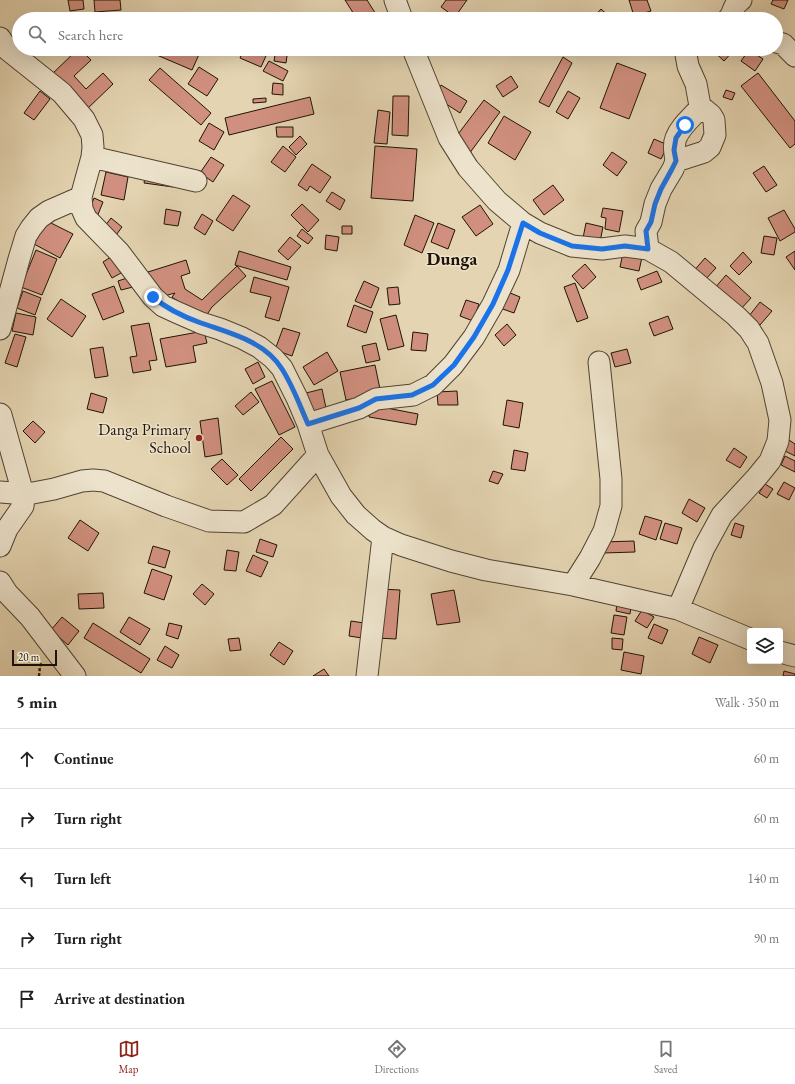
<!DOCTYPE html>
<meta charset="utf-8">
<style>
:root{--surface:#fff;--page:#f6f6f6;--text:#222;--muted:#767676;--line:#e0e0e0;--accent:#8f2418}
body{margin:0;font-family:"EB Garamond",serif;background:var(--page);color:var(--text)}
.controls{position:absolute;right:12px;bottom:12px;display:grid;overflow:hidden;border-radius:4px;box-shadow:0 4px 16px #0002}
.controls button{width:36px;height:36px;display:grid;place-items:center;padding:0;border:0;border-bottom:1px solid var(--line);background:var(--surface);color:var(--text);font:20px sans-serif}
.scale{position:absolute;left:12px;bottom:10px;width:45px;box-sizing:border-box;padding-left:4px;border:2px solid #1f1406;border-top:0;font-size:11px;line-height:14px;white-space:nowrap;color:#1f1406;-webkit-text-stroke:3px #ede3cc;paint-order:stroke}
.stop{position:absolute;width:12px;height:12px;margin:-9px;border:3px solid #1a73e8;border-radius:50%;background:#fff}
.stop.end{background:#1a73e8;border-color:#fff;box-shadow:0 1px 4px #0008}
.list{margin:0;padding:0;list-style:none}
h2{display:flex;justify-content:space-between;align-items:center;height:52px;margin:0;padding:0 16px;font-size:17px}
h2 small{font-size:13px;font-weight:400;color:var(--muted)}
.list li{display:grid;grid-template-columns:26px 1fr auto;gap:12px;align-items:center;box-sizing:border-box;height:60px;padding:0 16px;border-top:1px solid var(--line)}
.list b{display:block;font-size:15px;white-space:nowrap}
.list em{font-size:13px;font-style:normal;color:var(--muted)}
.icon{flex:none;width:22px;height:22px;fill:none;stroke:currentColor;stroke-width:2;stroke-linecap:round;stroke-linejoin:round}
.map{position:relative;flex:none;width:795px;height:676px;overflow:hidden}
.search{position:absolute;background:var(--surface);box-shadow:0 4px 16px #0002;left:12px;right:12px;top:12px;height:44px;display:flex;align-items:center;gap:10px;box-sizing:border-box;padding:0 14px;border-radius:22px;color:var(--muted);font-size:15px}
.sheet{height:352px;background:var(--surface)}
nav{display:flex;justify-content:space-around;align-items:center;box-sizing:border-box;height:56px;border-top:1px solid var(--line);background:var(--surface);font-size:11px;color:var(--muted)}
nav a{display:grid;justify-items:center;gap:2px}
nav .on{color:var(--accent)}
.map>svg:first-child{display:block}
.building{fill:#d1907f;stroke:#1f1406}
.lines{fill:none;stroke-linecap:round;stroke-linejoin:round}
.minor-casing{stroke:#504431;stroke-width:23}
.path{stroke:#1f1406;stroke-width:2.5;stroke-dasharray:3 2;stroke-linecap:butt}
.minor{stroke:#ede3cc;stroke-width:21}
.route{stroke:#1a73e8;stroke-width:5}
.poi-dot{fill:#8f2418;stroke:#ede3cc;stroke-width:1.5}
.labels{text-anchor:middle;stroke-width:3;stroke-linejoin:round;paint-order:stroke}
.poi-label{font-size:16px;fill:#1f1406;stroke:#ede3cc;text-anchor:end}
.quarter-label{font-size:18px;font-weight:bold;fill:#1f1406;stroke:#ede3cc}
</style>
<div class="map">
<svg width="795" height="676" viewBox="0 0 795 676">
<rect width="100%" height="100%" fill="#e4d4b1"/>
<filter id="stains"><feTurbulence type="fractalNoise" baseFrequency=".005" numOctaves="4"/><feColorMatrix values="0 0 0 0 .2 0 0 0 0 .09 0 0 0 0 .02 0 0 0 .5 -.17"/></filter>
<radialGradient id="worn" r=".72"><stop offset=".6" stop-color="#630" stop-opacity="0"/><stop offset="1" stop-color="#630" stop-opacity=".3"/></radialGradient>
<path class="building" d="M68,0H83L84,9L70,11Z
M94,0H120L121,10L95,12Z
M345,0H367L379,19H357Z
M446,0H467L455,17L441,7Z
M629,0H647L651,11L634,16Z
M773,0H788L784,9L771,4Z
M601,9L611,18L610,19H592Z
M476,14L484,19H472Z
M78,49H80L91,60L74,76L86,89L103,73L113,84L85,111L51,75Z
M154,49H199L201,50L192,70L152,53Z
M244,49H269L261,67L240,58Z
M276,49H288L286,63L274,61Z
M421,49H439L426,57Z
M711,49H735L724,61Z
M749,50L763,59L755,71L741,61Z
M563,57L572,63L549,107L539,102Z
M269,61L288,71L283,81L263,71Z
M617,63L646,74L629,119L600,108Z
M199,67L218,79L207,96L188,84Z
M160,68L211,113L201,125L149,80Z
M758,73L795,121V144L790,148L741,86Z
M511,76L518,87L503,97L496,86Z
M273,83L283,84V95L272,94Z
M441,85L467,101L460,113L434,96Z
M726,90L735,93L732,100L723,97Z
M40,91L50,99L34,120L24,113Z
M568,91L580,98L568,119L556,112Z
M393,96H409L408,136L392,135Z
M310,97L314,114L229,135L225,118Z
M266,98V102L253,103V99Z
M484,100L500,112L469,154L452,142Z
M378,110L390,112L387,144L374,143Z
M504,116L531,132L515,160L488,143Z
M209,123L224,132L214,150L199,141Z
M276,127H293V137H277Z
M300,136L307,144L296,155L289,147Z
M654,139L668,145L661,159L648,153Z
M283,146L296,157L285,172L271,162Z
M375,146L417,149L413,201L371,198Z
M612,152L627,162L617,176L603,165Z
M211,157L224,165L213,182L200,173Z
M312,164L331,177L320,193L310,186L307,191L298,185Z
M764,166L777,185L766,192L753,173Z
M106,172L128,177L124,200L101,195Z
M146,173L174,177L173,187L144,183Z
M553,185L564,200L544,215L533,200Z
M332,192L345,200L340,210L326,201Z
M233,195L250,206L233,231L216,220Z
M94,198L103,202L97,217L88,214Z
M302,204L319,220L308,232L291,215Z
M480,205L493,224L476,236L462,217Z
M603,208L623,211L619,232L605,229L606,218L601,217Z
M166,209L181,212L178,226L164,224Z
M784,210L795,229V232L780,241L768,218Z
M202,214L213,221L205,235L194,228Z
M415,215L434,223L422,253L404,245Z
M111,218L122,227L114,238L102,230Z
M47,221L73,234L60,258L34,244Z
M438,223L455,230L448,249L431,242Z
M586,223L603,227L600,242L583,238Z
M342,226H352V234H342Z
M302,229L313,238L308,244L297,236Z
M326,235L339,237L337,251L325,249Z
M764,236L777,238L774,255L761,253Z
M290,237L301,246L288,260L278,251Z
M36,250L57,259L42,295L21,287Z
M239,251L291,267L287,280L235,265Z
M795,251V270L786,257Z
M743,252L752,262L739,275L730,266Z
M623,253L642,257L639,271L620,267Z
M111,257L121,273L112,278L103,262Z
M705,258L716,268L703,282L692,273Z
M186,260L190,273L181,276L185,289L202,300L237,266L246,276L212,307L204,319L172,297L175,293L157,298L148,272Z
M585,264L596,277L583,289L572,276Z
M657,271L662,282L641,290L637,279Z
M726,275L751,298L739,311L714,289Z
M130,277L133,287L121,290L118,281Z
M254,277L289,287L279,321L265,317L271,297L250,292Z
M364,281L379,288L371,308L355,301Z
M575,283L588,318L577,322L564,287Z
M114,286L124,312L103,320L92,294Z
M398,287L400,304L389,305L387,288Z
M503,290L520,297L514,313L497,307Z
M23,291L41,298L35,315L17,308Z
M61,299L86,316L72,337L47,319Z
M466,300L479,304L473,321L460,316Z
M760,302L772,311L760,325L749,316Z
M354,305L373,312L366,333L347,326Z
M16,313L36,317L33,335L12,331Z
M396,315L404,346L388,350L380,319Z
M668,316L673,329L654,336L649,323Z
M149,323L157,360L149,361L151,370L133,373L130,357L137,356L131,326Z
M507,324L516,335L504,346L495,335Z
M283,328L300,333L292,356L275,350Z
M204,331L207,343L193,346L196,362L166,367L160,339Z
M413,332L428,334L426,351L411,350Z
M15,334L26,337L17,367L5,363Z
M376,343L380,360L366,363L362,346Z
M103,347L108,376L95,378L90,349Z
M627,349L631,363L615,367L611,353Z
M327,352L338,371L314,385L303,367Z
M258,362L265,377L253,384L245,369Z
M375,365L381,394L346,400L340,372Z
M272,381L295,427L279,435L255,389Z
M322,389L326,408L308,413L302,394Z
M457,391L458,405H438L437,392Z
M251,392L259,402L243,415L235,406Z
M91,393L107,398L103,413L87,409Z
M507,400L523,403L519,428L503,425Z
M371,405L418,414L416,425L369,417Z
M218,418L222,454L205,457L200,421Z
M33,421L45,432L35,443L23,431Z
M281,437L293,449L251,491L239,479Z
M789,440L795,444V456L783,450Z
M734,448L747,457L740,468L726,460Z
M514,450L528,453L525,471L511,469Z
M785,456L795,461V472L781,465Z
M222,459L238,475L227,485L211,469Z
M493,471L503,474L498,484L489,481Z
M784,482L795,488L789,500L777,494Z
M765,484L773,489L767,498L759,493Z
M689,499L705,508L697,522L682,513Z
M645,516L662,521L656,540L639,534Z
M80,520L99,533L88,551L68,538Z
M665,523L682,528L677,544L660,539Z
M735,523L744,526L741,538L731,535Z
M260,539L277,545L273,557L256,552Z
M634,541L635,552L603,553L602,542Z
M153,546L170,551L165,568L148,563Z
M227,550L239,552L236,571L224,570Z
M253,555L268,562L261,577L246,571Z
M152,569L172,576L164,600L144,593Z
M202,584L214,594L205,605L193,594Z
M381,589L400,590L396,639L377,638Z
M454,590L460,622L437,625L431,594Z
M103,593L104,608L79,609L78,594Z
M617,603L631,606L630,614L616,611Z
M642,610L654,617L647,628L635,621Z
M614,615L627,617L624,635L611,633Z
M62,617L79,631L68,645L51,630Z
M129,617L150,629L140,645L120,632Z
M351,621L364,623L362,638L349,636Z
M93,623L150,659L141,673L84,638Z
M169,623L182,626L178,639L166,635Z
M654,624L668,630L662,644L648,638Z
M699,637L718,645L710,663L692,654Z
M239,638L241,650L230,651L228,639Z
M612,638L623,639L622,650L612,649Z
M279,642L293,651L284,665L270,655Z
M165,646L179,655L172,668L157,660Z
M624,652L644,656L641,674L621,670Z
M324,669L329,676H313Z
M784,671L795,674V676H783Z"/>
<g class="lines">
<defs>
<path id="minor" d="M395,0L402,19
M728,19C735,13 731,6 741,0
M0,38L8,50L62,93L84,119L92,135L93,147L92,157L81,197L82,209L86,218L119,252L153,297L163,306L176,312L201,323L220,329L242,338L259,347L273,358L282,368L297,398L308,424L318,455L341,496L356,515L373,530L383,537L401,545L451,561L486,570L573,585L678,609L750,639
M776,42L783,44L795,56
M413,49L449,138L468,168L497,201L523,223L540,233L572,246L602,249L625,246L648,249L671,262L736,316L749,329L758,343L772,383L780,420L778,441L770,461L757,477L722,515L704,548L678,609
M92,157L196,181
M676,161C675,153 673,145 676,138C680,127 691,118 699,109L700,106
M648,249L646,231L651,222L655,204L661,189L673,169L676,161L704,152L710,147L715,135L714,120L711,115L700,106L696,84L688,66L685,49
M0,329L19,259L26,236L31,228L39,218L49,211L81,197
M0,414L1,415L24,497L23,506L7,529L0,546
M308,424L359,408L376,399L413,395L433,385L453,365L474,337L493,304L509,270L523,223
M0,492L13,493H33L54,489L82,481L93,480L104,481L166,506L209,521L244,522L273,505L318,455
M0,582L7,593L30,617L75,676
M573,585L590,558L604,531L611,506V479L599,362
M780,652L795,656
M367,676L383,537"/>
</defs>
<use href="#minor" class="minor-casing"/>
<path class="path" d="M39,676L40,666L42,663"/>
<use href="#minor" class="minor"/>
</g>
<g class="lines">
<path class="route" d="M153,297C167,309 184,317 201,323C229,333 265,341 282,369C293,386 300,406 308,424L359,408L376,399L412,395L433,385L454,365L474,337L493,304L508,270L523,223L540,233L572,246L602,249L625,246L648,249L646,231L651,222L655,204L661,189L672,169L676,161L674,150L676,138L685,125"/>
</g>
<circle class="poi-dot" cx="199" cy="438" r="4"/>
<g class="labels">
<g class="poi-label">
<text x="191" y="435">Danga Primary<tspan x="191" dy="18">School</tspan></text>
</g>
<g class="quarter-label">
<text x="452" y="265">Dunga</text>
</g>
</g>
<rect width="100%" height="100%" filter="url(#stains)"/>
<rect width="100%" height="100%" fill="url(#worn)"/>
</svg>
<div class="controls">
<button><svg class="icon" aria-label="layers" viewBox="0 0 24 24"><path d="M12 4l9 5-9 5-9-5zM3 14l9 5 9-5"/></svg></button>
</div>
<div class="scale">20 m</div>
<div class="stop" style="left:685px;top:125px"></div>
<div class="stop end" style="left:153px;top:297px"></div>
<div class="search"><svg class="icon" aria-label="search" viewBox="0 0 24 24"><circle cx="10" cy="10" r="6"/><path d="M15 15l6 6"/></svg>Search here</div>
</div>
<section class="sheet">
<h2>5 min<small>Walk · 350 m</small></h2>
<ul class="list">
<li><svg class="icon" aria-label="ahead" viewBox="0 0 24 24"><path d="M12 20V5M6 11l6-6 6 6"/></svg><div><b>Continue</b></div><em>60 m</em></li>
<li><svg class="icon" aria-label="right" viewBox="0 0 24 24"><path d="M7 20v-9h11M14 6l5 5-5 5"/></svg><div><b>Turn right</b></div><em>60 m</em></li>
<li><svg class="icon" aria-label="left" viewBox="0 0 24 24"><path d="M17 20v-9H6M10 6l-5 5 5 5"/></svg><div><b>Turn left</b></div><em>140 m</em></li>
<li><svg class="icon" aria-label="right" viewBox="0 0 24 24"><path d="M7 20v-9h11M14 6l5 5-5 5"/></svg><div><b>Turn right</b></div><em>90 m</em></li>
<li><svg class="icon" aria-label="arrive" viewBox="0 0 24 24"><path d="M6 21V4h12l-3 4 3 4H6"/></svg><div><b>Arrive at destination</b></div></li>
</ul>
</section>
<nav>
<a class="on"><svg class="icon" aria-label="map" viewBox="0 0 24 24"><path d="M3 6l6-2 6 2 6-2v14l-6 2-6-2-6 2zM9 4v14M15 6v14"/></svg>Map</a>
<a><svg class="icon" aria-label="directions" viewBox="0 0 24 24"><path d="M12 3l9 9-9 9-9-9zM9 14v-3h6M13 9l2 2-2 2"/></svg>Directions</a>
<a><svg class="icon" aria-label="saved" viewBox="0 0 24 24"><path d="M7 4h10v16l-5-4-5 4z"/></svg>Saved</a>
</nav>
